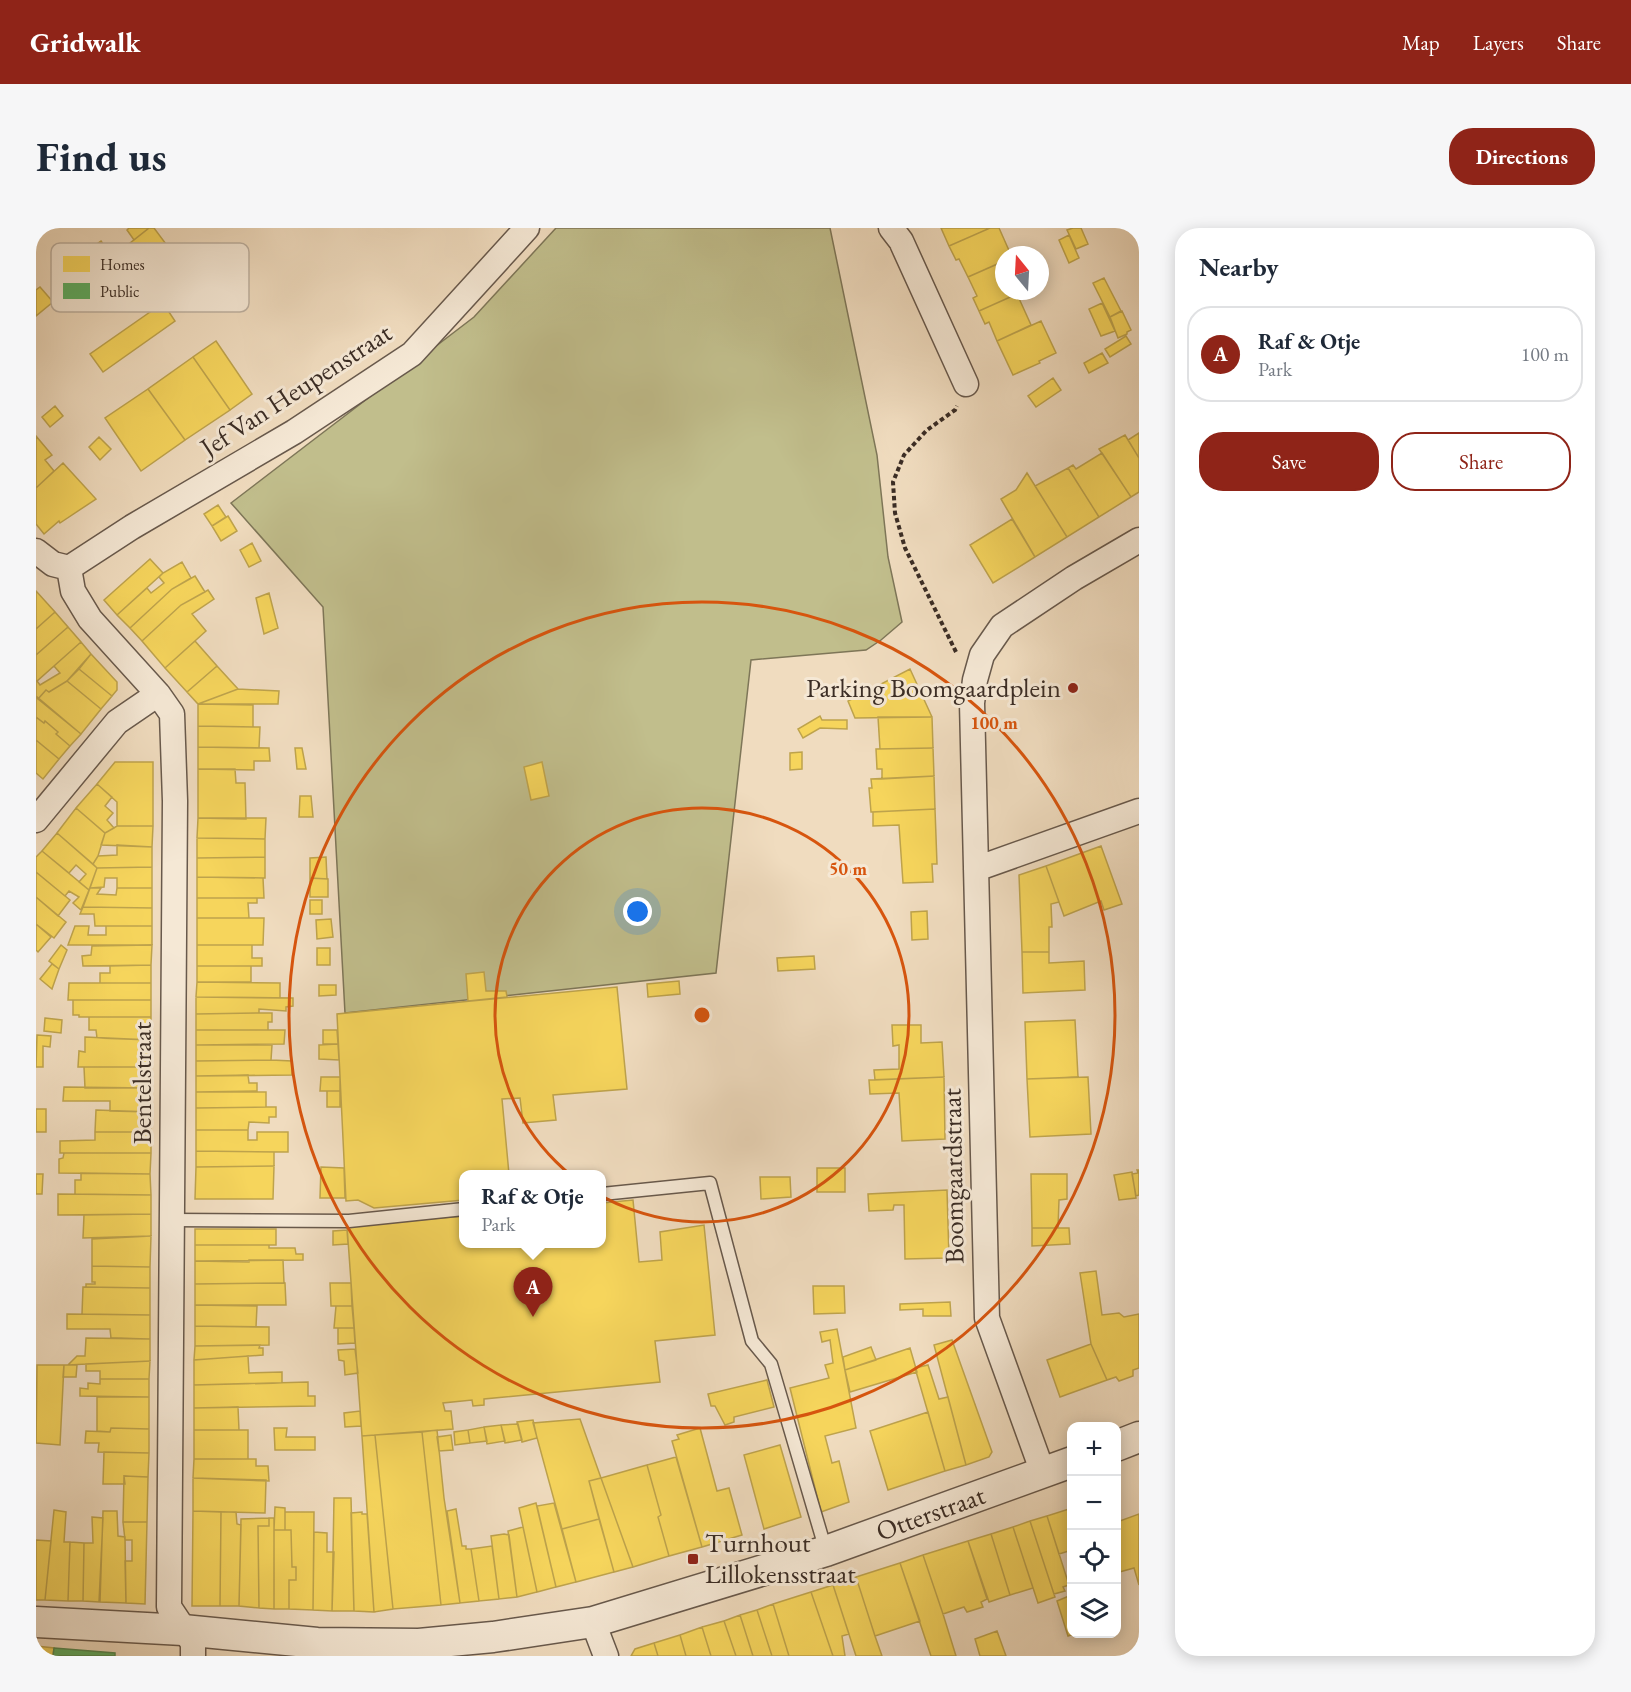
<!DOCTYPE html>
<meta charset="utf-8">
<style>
:root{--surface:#fff;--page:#f6f6f7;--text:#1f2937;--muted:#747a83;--line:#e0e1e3;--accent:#8f2418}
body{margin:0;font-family:"EB Garamond",serif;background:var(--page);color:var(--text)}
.controls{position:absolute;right:18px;bottom:18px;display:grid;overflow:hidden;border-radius:12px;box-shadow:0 3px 15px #0003}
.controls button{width:54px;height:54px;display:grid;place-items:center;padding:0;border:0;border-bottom:2px solid var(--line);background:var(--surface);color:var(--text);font:30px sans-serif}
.compass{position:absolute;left:959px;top:18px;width:54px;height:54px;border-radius:50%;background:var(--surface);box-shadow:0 3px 15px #0003;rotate:342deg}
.you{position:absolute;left:602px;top:684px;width:21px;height:21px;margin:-15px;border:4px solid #fff;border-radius:50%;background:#1a73e8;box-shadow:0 0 0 9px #1a73e833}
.badge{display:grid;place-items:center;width:39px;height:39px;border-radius:50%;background:var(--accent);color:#fff;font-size:20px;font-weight:700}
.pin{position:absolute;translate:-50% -50px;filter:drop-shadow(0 2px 3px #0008)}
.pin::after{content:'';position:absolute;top:32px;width:21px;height:18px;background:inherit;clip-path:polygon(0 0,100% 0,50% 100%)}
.popup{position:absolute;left:423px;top:942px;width:147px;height:78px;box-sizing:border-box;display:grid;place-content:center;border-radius:12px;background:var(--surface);filter:drop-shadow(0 2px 4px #0005);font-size:20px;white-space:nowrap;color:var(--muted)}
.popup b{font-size:22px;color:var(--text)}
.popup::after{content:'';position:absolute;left:50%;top:100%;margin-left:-12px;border:12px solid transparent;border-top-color:var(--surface)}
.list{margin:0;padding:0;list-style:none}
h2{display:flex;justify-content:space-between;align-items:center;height:78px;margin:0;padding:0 24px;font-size:26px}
h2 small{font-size:20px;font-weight:400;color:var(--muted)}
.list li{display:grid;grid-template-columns:39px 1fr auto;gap:18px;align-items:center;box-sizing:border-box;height:96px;margin:0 12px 12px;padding:0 12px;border:2px solid var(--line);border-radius:24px}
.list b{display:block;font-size:22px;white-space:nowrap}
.list p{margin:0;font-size:20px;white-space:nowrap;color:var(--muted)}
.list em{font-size:20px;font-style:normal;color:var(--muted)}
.actions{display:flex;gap:12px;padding:18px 24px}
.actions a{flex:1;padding:14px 0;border:2px solid var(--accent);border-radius:24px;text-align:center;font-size:21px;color:var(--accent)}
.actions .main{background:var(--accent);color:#fff}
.icon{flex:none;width:33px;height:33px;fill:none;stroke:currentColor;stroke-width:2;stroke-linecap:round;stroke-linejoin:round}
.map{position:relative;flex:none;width:1103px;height:1428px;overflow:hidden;border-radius:24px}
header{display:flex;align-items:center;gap:36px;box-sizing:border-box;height:84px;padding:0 30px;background:var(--accent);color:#fff}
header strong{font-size:28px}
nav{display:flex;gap:33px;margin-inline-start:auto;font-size:21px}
.intro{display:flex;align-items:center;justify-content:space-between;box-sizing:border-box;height:144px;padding:0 36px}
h1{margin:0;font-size:42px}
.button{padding:15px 27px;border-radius:24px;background:var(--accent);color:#fff;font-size:21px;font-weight:700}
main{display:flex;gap:36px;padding:0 36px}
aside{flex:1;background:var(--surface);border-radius:24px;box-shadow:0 3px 15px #0003}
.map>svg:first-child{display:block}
.green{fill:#c1be8c;stroke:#7e7658;stroke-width:1.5}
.homes{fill:#f6d55c;stroke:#bea34c;stroke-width:1.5}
.public{fill:#5aae61;stroke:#51874f;stroke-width:1.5}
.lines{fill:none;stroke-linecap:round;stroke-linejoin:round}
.service-casing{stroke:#68594c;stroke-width:15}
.minor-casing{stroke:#68594c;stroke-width:27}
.tertiary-casing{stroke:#68594c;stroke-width:33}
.path{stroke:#3b2d25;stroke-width:4;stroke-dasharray:4.5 3;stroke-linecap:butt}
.service{stroke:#f5e8d5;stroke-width:12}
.minor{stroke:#f5e8d5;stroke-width:24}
.tertiary{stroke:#f5e8d5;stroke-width:30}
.ring{fill:none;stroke:#d7550e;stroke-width:3}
.poi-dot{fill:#8f2418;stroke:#f5e8d5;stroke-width:2}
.labels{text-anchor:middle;stroke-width:6;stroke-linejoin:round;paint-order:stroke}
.street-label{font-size:27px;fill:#3b2d25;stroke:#f5e8d5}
.poi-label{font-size:27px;fill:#3b2d25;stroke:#f5e8d5;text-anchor:end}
.key{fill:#f5e8d5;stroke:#bdb0a0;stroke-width:1.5}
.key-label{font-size:16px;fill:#3b2d25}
.centre{fill:#d7550e;stroke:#f5e8d5;stroke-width:3}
.ring-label{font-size:18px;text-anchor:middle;font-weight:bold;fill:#d7550e;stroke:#f5e8d5;stroke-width:6;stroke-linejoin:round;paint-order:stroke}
</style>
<header>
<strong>Gridwalk</strong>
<nav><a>Map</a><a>Layers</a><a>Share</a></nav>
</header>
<div class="intro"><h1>Find us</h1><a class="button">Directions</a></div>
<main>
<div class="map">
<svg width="1103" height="1428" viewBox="0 0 1103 1428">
<rect width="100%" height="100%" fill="#f0dcbf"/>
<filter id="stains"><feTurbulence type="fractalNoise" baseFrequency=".00333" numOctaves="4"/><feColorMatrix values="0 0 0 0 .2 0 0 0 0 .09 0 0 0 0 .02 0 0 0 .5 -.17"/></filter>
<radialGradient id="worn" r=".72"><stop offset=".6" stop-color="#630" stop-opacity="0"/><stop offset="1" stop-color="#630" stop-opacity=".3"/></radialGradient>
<path class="green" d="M520,0H794L841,227L852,329L866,394L845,412L830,422L715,432L680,745L309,785L287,379L195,275L438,89Z"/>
<path class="homes" d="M93,0H113L98,12L91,2Z
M113,0H118L130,16L93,46L79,27Z
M905,0H954L913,18Z
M954,0H963L975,27H968V33L932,49L923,31L920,32L913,18Z
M1037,0H1045L1052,16L1040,21L1031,2Z
M1033,7L1043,30L1033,35L1023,12Z
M65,13L74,26L57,39L47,26Z
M79,27L93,46L74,61L60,43Z
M966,34L968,39V63H979L981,66L943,83L937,70L941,68L932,49Z
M54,35L60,43L40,58L34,50Z
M60,43L74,61L55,76L40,58Z
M1068,50L1085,83L1074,89L1057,55Z
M4,59L17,74L0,88V62Z
M981,66L995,97L961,113L953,94L949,96L943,83Z
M127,75L139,93L67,144L54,126Z
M1066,75L1079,103L1065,108L1053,81Z
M1086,83L1095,102L1091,104V106L1082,110L1074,89Z
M1005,93L1020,125L1003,133L1004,135L977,147L961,113Z
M1090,108L1095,116L1074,129L1069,121Z
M180,113L216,166L194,182L157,129Z
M1066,125L1072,135L1053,145L1048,135Z
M157,129L194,182L149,212L112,161Z
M1017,150L1025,162L1000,179L992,168Z
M112,161L149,212L105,243L69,190Z
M19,178L27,188L14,199L6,189Z
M1103,205V230L1092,212Z
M1089,207L1103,230V264L1095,269L1063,221Z
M0,208L16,227L9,232L18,243L0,260Z
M63,209L75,221L64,232L53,219Z
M1066,225L1095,269L1063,289L1032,240L1037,237L1040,241Z
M27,235L60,271L24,295L23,293L8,306L0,296V260Z
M1032,240L1063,289L1031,309L999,258Z
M991,245L1031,309L999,329L965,271L980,262Z
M182,277L190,289L176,298L168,286Z
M192,288L201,303L185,313L176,298Z
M976,291L999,329L957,355L934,317Z
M216,315L225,333L213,339L204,322Z
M114,331L127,345L81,387L68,372Z
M146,334L155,350L136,361L94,400L81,387L111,360L115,365L128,355L123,349L127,345Z
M159,348L169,364L145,377L106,413L94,400L136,361Z
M172,362L178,371L156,386L170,403L129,440L106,413L145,377Z
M0,363L19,384L0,401Z
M233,365L242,400L228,406L220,370Z
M19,384L32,399L0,427V401Z
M32,399L45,414L0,454V427Z
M159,413L181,438L151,464L129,440Z
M45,414L55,426L31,453L13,464L10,462L2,471L0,468V454L1,453L4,457L24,445L18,438Z
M55,426L81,454V462L76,468L43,441Z
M181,438L202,461L162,476L151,464Z
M43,441L76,468L65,481L31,453Z
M874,441L896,489L819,490L812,473Z
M31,453L65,481L45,506L2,471L10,462L13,464Z
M202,461L243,463L242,476H162Z
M0,468L45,506L34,518L20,506L22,504L9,493L8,495L0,489Z
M162,476L217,477V499L162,498Z
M784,488L786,492H811V501L784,500L767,510L762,501Z
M0,489L8,495L9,493L22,504L20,506L34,518L23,531L0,512Z
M842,489H896L897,520L844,521Z
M162,498L224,499L223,520L162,519Z
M0,512L23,531L7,551L0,545Z
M162,519L233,520L234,533H218V542L162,541Z
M259,520H266L270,541H261Z
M897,520L898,548L846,551V541H841L840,521Z
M766,524V541L754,542V525Z
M79,534H117V598H81V574L61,556Z
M506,534L513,568L495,572L488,539Z
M162,541H199L200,555H209L210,591L162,590Z
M898,548L899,581L835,584L833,560H836L835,551Z
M61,556L76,569L69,578L77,585L71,592L78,600L69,605L40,580Z
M264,568H275L277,589H263Z
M40,580L69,605L62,628L57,636L21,605Z
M899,581L901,636H896L897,654L867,655L863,597L837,598V584Z
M162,590H230L229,611L161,610Z
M81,598H117L116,619L65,617L69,605Z
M21,605L61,640L53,662L43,654L50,646L40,637L33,645L6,623Z
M161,610L229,611V629L161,630Z
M81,617L116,619V639L61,640L57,636L62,628L81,627Z
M1065,618L1086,676L1068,682L1065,673L1028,688L1010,638Z
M6,623L53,662L45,682L37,675L43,669L33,663L29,668L0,644V629Z
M229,629V650L161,649V630Z
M290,629L291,651L274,650V630Z
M1010,638L1023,674L1015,676L1016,699H1013V724H986L983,647Z
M116,639V660H81V650H69L68,659L54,660L61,640Z
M0,644L34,672L22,688L0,669Z
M161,649L227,650L228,670H161Z
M274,650L292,651V669H274Z
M54,660H65L61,666L80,667L81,660H116V680L47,679Z
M0,669L30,694L18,710L0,696Z
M161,670H221V675H212L213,690H161Z
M274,672H286V686H274Z
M47,679L116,680V698H59L58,686H44Z
M891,683L892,711L876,712L875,684Z
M161,690H228L227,717H161Z
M295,691L297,709L281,711L280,692Z
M0,696L15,709L2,724L0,722Z
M39,698H53L52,707H70V698H116V717H32Z
M25,717L31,722L23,741L13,733Z
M116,717L115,737L47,738L46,728L55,727L56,718Z
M161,717H216V730H226V738H161Z
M281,720H294V737H281Z
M986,724H1013V735L1048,733L1049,762L987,765Z
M778,728L779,741L742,743L741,730Z
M16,736L23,741L16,761L4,751Z
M115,737V755H64V745H74V738Z
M215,738V754H161V738Z
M448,744L450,763H470L471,769L432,773L430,746Z
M643,753L644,766L612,769L611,756Z
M161,754L244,755V770L160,769Z
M33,755H115V772H32Z
M283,757H300V767L283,768Z
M581,759L591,861L517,867L520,892L487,895L484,870L466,871L473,946H428V972L338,980L322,972L310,973L301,786Z
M160,769L257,770V778L250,779V783L223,781V785L160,786Z
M37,772H115V789H43V787H37Z
M223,785H236V794H232V802H160V786Z
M53,789H115V812L61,810L60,802H53Z
M9,790L26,792L25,805L8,803Z
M1039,792L1042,849L991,851L989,794Z
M856,797H885V815L906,814L908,849L839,852L838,842L863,841V817L857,818Z
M160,802H249L248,816L160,817Z
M287,802H301L302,816H287Z
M1,807L15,808L14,819L7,818V839H0Z
M49,809L115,812V839H42L43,823L49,824Z
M302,816L303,832L283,831V817Z
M160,817H236L235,832L160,833Z
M235,832L256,833V847L160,848V833Z
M48,839H115V860H49Z
M212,847L213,855H221V863L160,864V848Z
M285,849H304V863H284Z
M908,849L909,911L866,913L863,865L834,866L833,852Z
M1052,849L1055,906L994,909L991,851Z
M28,859L115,860V884L74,883V873H27Z
M291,863H304V879H291Z
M160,864H230V879L160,880Z
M230,879H240V889H233V895L213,894L212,902H160V880Z
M0,881H10V904H0Z
M60,882L115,884V904H59Z
M160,902H212V912H221V904H252V924L160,923Z
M59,904H115V925H24V913L59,912Z
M160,923L238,924V938L160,939Z
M28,925H115L114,946L23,945V931L27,930Z
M238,938L237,971H159L160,939Z
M285,939L308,940L309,970H284Z
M781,940H809V964H781Z
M1101,942H1103V967L1100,968L1096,946L1102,945Z
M1096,944L1100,970L1083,972L1078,947Z
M45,945L114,946L115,967L39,966V952H45Z
M0,946H7L6,966H0Z
M995,946H1031V971L1023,972L1022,1000H996Z
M724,949H754L755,969L725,971Z
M911,962L913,1030L869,1031L868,977H858L857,982L833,983L832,966Z
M22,966L115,967V986L22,987Z
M597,972L603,1034L626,1032L624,1004L668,997L679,1107L619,1113L624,1154L448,1171V1177L437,1178L436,1172L407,1175L409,1183H415L417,1201L326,1208L311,998L428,988V1016H566V975Z
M115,986V1008L47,1010L48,987Z
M996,1000H1033L1034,1016L996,1018Z
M159,1001H240V1017H159Z
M311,1002L312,1016L297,1017V1003Z
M115,1008L114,1039L56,1038V1011Z
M159,1017H233V1020H259L260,1026H267V1032L159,1033Z
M213,1032H247L248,1055L159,1056V1033L213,1034Z
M56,1038L114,1039V1060L50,1059V1056H59V1054H56Z
M1060,1043L1066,1087L1083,1085L1088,1089L1103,1086V1140L1097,1142V1148L1083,1153L1080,1149L1071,1152L1055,1116L1044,1045Z
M249,1055L250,1077H159V1056Z
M294,1055H315L316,1078H295Z
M777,1058H808L809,1085L778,1086Z
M47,1059L114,1060V1087L46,1086Z
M914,1074L915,1088H887V1081L864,1082V1076Z
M159,1077L221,1078L220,1099L159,1098Z
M300,1078H316L318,1100H298Z
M31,1086L114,1087V1111L75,1110L74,1101H31Z
M159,1098L233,1099V1117L159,1118Z
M302,1100H318L319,1115L302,1116Z
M801,1101L820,1200L789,1208L796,1235L803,1233L813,1274L785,1284L754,1160L793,1150L789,1137L797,1135L794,1112L786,1114L784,1104Z
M50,1110L114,1111V1133L32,1137L41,1128H49Z
M916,1112L956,1224L953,1229L930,1237L898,1117Z
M1055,1116L1071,1152L1024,1169L1011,1132Z
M224,1117L223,1120H227V1127L158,1132L159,1118Z
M835,1119L840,1132L809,1142L807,1129Z
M874,1120L881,1144L814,1164L809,1142Z
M319,1121L322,1145L309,1147L308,1133L303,1132L302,1122Z
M212,1128L213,1145L246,1144V1155L158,1157V1132Z
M114,1133L113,1151H64V1143H50V1136Z
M1,1137H28L24,1217L0,1215Z
M28,1137H41L40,1149H27Z
M892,1137L903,1171L912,1169L930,1237L909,1243L879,1140Z
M64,1151H113V1169L44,1168V1160L52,1161V1155L64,1156Z
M731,1152L738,1179L698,1189V1194L689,1197L679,1178H675L672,1166Z
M272,1154V1168H279V1178L158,1180V1157Z
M61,1169H113V1201L75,1200L74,1204L61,1203Z
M202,1179L203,1202H158V1180Z
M324,1183L325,1198L309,1199L308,1185Z
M892,1184L909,1243L852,1262L834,1203Z
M544,1191L565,1250L553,1253L563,1291L526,1301L497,1195Z
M497,1192L501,1210L486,1214L481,1194Z
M482,1196L486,1212L469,1215L465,1197Z
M465,1197L469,1213L451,1216L448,1199Z
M448,1199L451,1213L434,1215L432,1202Z
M75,1200L113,1201V1225L62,1224L63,1215H49L50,1203L74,1204Z
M238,1200H251L250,1209H279V1222H239Z
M664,1200L681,1263L693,1260L706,1307L666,1319L636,1213L643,1211L641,1207Z
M158,1202H212V1231H158Z
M401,1202L408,1270L424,1375L405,1377L386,1204Z
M432,1202L434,1215L419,1217L418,1204Z
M386,1204L405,1377L357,1381L339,1207Z
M339,1207L357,1381L338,1384L326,1208Z
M415,1207L417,1222L403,1223L401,1209Z
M744,1217L765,1289L728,1301L708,1227Z
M68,1224L113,1225L112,1249L88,1248L89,1256H67Z
M640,1229L666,1319L633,1328L622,1289L625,1287L611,1237Z
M158,1231H220V1238H232L233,1253L157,1250Z
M611,1237L625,1287L622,1289L633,1328L597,1339L565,1250Z
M88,1248L112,1249L111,1294H87Z
M157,1250L230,1252L229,1285L157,1283Z
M565,1250L597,1339L578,1344L553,1253Z
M298,1270H315L318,1383H296Z
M500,1275L520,1359L501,1364L483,1280Z
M518,1275L540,1354L520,1359L501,1278Z
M239,1279L249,1280V1302H238Z
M1036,1280V1322L1023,1326L1011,1288Z
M420,1281L426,1318H430V1321H435L443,1373L424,1375L411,1283Z
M18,1282L30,1284L28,1314H34L32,1373L9,1372Z
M67,1283H81L82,1308L89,1309L90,1375L64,1374Z
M157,1283L185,1284L184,1378H156Z
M185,1284H200L201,1296L205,1297L203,1378H184Z
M249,1284H278L277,1382L253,1381V1352H260V1339H256L255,1302H249Z
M326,1284V1286H331L338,1384L318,1383L315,1285Z
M1103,1286V1357L1098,1340L1080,1345L1081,1294Z
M1011,1288L1033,1357L1027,1359L1029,1363L1018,1366L994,1293Z
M56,1289L67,1290L63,1374L47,1373L48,1315H57Z
M233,1290V1298H222L223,1380L203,1378L205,1291Z
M233,1290H238V1381L223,1380L222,1298H233Z
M563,1291L578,1344L540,1354L526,1301Z
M994,1293L1019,1369L1002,1375L977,1299Z
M87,1294H111L109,1376L90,1375L89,1333H96V1312H89Z
M487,1299L501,1364L481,1369L472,1303Z
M977,1299L997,1360L974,1367L955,1306Z
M238,1302H255L256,1339H260V1352H253V1381H238Z
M278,1304L291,1305V1324H298L296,1383L277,1382Z
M468,1306L473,1307L481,1369L463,1371L455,1308Z
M955,1306L974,1367L953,1374L932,1313Z
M0,1312L15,1313L9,1372H0Z
M932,1313L951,1371L945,1374L947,1379L931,1384L928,1379L907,1386L887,1327Z
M34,1314L48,1315L47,1373H32Z
M456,1318L463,1371L443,1373L435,1321Z
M887,1327L907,1386L920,1428H895L864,1335Z
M864,1335L884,1393L839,1408L820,1349Z
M820,1349L839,1408L846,1428H820L797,1357Z
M797,1357L813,1406L806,1408L809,1428H797L775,1364Z
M775,1364L797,1428H753L737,1376Z
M1033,1368L1036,1375V1406H1038L1032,1408L1021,1373Z
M737,1376L753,1428H736L721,1382Z
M721,1382L736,1428H717L704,1387Z
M704,1387L717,1428H700L688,1393Z
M688,1393L700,1428H675L666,1399Z
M666,1399L675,1428H650L644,1407Z
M961,1403L970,1428H944L939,1411Z
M644,1407L650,1428H622L618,1415Z
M618,1415L622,1428H595L599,1421Z
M0,1418L18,1420L17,1428H0Z"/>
<path class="public" d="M18,1420L79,1425V1428H17Z"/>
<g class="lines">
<defs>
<path id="service" d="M566,966L674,955L716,1113L735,1136L790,1323
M135,992L313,993L428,981"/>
<path id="minor" d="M855,0L865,13L930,156
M0,323L17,336L33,340
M33,340L37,363L54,391L122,466L136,486L139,573L133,1379L157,1415V1428
M33,340L96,299L258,204L376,126L491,0
M0,592L81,494L122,466
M940,641L1103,583
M1007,1245L951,1090L936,475L939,452L946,427L966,398L1038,350L1103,312
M557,1394L570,1428"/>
<g id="tertiary">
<path d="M1080,1218L1103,1209"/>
<path id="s1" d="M0,1394L147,1402L281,1415L383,1416L457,1409L557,1394L790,1323L1036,1234"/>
</g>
</defs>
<use href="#service" class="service-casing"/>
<use href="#minor" class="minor-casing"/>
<use href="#tertiary" class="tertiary-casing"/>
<path class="path" d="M920,424L869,320L859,285L857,254L868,227L891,202L919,182L921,178"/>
<use href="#service" class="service"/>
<use href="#minor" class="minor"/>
<use href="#tertiary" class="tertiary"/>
</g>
<g class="ring">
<circle cx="666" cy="787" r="207"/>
<circle cx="666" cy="787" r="413"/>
</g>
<g class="poi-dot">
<circle cx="1037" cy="460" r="6"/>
<rect x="651" y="1325" width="12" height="12" rx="3"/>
</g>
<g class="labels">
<g class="street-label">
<text transform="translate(260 162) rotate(-33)" y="9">Jef Van Heupenstraat</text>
<text transform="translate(106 855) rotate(-90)" y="9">Bentelstraat</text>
<text transform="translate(917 948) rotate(-91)" y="9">Boomgaardstraat</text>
<text dy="9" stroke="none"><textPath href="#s1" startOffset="914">Otterstraat</textPath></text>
</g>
<g class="poi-label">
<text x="1025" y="469">Parking Boomgaardplein</text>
<text x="669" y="1324" text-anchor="start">Turnhout<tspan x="669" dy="31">Lillokensstraat</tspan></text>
</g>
</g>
<rect x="15" y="15" width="198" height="69" rx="9" class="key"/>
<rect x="27" y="28" width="27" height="16" fill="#f6d55c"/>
<rect x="27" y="55" width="27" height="16" fill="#5aae61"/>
<g class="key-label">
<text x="64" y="42">Homes</text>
<text x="64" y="69">Public</text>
</g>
<circle cx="666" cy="787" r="9" class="centre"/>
<g class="ring-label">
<text x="958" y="501">100 m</text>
<text x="812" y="647">50 m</text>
</g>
<rect width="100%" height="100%" filter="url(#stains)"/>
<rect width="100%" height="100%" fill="url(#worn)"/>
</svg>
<div class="controls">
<button>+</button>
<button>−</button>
<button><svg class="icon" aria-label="locate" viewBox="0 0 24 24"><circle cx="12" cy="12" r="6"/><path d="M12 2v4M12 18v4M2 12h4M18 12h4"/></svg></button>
<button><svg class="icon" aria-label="layers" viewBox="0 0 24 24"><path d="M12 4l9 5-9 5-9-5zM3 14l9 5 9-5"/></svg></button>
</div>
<svg class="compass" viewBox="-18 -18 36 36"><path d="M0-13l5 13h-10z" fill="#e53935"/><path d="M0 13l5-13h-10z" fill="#747a83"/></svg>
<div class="you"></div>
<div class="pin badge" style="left:497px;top:1089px">A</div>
<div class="popup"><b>Raf &amp; Otje</b>Park</div>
</div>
<aside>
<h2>Nearby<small></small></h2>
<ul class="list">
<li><span class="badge">A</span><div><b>Raf &amp; Otje</b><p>Park</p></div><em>100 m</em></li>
</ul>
<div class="actions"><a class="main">Save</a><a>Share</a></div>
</aside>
</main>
